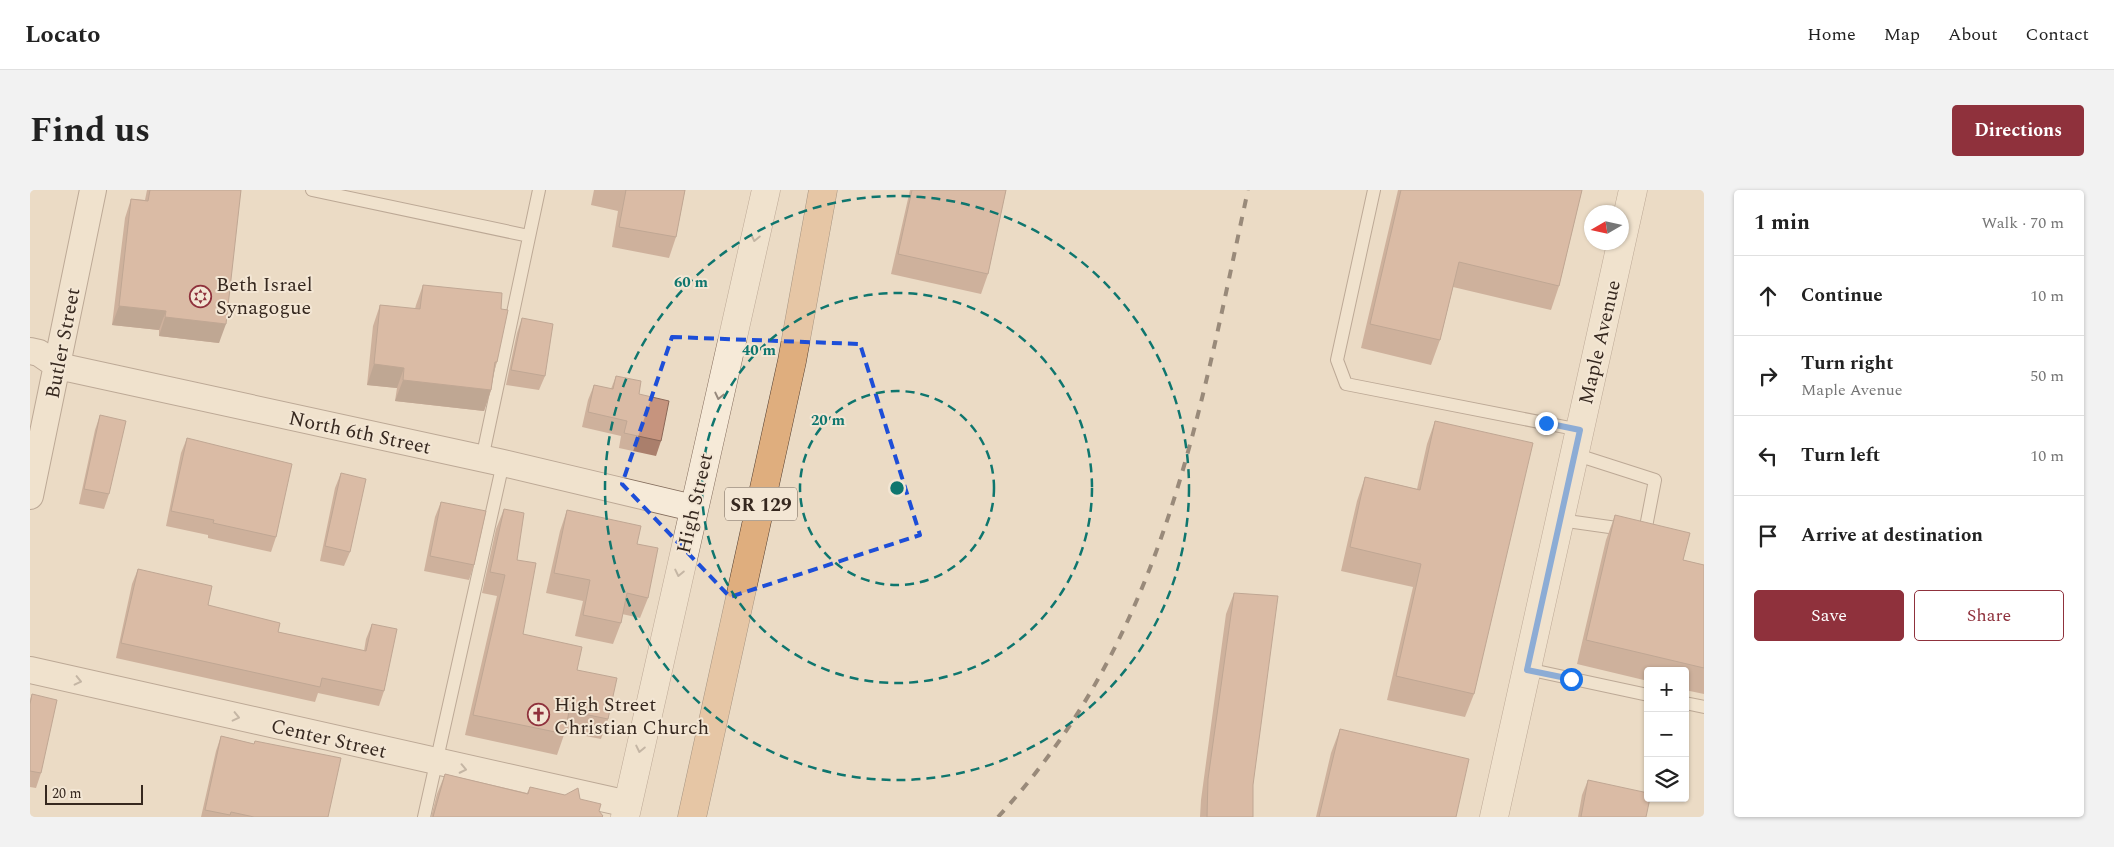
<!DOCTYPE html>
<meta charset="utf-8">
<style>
:root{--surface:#fff;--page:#f2f2f2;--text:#222;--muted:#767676;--line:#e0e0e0;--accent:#8f313c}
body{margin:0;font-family:Spectral,serif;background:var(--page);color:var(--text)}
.controls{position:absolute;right:15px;bottom:15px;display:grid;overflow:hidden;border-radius:5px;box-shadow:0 1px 4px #0004}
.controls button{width:45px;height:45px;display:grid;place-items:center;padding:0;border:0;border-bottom:1px solid var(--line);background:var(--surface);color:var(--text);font:25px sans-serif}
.compass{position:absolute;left:1554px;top:15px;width:45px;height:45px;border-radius:50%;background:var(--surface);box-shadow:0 1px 4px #0004;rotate:261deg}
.scale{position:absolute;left:15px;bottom:12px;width:98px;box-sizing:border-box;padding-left:5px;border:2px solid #36281f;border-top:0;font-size:14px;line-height:18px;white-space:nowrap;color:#36281f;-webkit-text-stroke:4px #f3e6d4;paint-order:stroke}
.stop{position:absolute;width:15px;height:15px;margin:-11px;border:4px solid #1a73e8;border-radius:50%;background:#fff}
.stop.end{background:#1a73e8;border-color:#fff;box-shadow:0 1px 5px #0008}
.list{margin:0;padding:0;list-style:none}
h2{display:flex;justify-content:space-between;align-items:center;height:65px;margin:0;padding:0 20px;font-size:21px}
h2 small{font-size:16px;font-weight:400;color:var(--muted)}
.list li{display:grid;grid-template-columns:32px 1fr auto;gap:15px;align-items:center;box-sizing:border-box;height:80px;padding:0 20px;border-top:1px solid var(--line)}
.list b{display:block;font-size:19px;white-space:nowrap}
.list p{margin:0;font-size:16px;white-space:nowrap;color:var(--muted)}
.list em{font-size:16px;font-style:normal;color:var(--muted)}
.actions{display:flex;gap:10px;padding:15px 20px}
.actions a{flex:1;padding:11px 0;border:1px solid var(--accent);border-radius:5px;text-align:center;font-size:18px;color:var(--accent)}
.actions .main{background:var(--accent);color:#fff}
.icon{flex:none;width:28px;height:28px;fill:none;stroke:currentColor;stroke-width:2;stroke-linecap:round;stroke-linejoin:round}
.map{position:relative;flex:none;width:1674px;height:627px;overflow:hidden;border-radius:5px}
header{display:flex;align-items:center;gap:30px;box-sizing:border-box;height:70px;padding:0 25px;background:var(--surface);border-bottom:1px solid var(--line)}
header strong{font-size:24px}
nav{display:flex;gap:28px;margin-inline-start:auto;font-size:18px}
.intro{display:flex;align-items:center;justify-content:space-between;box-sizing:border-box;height:120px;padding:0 30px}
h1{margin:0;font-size:35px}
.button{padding:12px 22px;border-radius:5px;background:var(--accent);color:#fff;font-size:18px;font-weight:700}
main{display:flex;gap:30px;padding:0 30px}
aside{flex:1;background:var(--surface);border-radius:5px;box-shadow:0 1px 4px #0004}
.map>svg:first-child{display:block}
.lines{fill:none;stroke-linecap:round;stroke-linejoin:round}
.service-casing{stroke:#846d5d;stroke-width:14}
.minor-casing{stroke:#846d5d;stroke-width:28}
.tertiary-casing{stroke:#846d5d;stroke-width:29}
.trunk-casing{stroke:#523d30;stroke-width:29}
.service{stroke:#f6ead8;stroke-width:12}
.minor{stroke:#f6ead8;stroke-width:26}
.tertiary{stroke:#f6ead8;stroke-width:28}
.trunk{stroke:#dfae7e;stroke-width:28}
.rail{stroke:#36281f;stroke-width:4;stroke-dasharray:9 9;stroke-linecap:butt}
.wall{fill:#aa7f6c}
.shaded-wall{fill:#8b6858}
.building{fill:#c6947e;stroke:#8b6858}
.oneway{stroke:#96897c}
.route{stroke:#1a73e8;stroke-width:6}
.marked{fill:none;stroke:#1d4ed8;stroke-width:4;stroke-dasharray:10 6;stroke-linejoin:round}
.ring{fill:none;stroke:#0f766e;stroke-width:2.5;stroke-dasharray:9 6}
.labels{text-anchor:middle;stroke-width:4;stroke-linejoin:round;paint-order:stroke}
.shield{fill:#f3e6d4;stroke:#6f6155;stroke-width:1}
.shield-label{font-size:19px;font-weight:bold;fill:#36281f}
.poi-label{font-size:20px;fill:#36281f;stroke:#f3e6d4;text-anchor:start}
.street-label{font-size:20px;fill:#36281f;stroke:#f3e6d4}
.centre{fill:#0f766e;stroke:#f3e6d4;stroke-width:2.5}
.ring-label{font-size:15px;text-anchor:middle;font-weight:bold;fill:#0f766e;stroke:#f3e6d4;stroke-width:4;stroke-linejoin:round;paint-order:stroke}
</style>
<header>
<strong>Locato</strong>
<nav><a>Home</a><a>Map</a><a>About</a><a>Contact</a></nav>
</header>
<div class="intro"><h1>Find us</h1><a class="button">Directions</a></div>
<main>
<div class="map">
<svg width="1674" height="627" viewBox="0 0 1674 627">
<rect width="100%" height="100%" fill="#ebdbc5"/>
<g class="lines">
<defs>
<path id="service" d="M282,0L499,46
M1344,0L1307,170L1316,194L1550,240
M452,269L509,0
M1530,330L1615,342L1625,290L1544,264
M1497,479L1618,505
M1655,513L1674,517
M394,627L473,273"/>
<path id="minor" d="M0,161L9,163L28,176L473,273L663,318
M0,306L63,0
M0,480L598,614"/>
<path id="tertiary" d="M595,627L736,0
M1464,627L1603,0"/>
<path id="trunk" d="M662,627L762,171L793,0"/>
</defs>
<use href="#service" class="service-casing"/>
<use href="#minor" class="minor-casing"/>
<use href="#tertiary" class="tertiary-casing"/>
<use href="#trunk" class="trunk-casing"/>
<use href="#service" class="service"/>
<use href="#minor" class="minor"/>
<use href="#tertiary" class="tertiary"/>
<use href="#trunk" class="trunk"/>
<path class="rail" d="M968,627C1134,447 1168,230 1218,0"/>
</g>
<path class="wall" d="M117,0H211L189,153L129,146V140L82,135L95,28L101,9L115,10Z
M564,0H655L646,47L639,68L582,57L588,21L561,15Z
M880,0H976L958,84L951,104L861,84Z
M1368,0H1552L1529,96L1521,120L1423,97L1410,150L1401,175L1331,158Z
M393,95L471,119L467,172L464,182L461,200L454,221L365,211L367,198L337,195L343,136L350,115L385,119L386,115Z
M492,128L515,186L509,200L476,195L487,143Z
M586,186L609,204L631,251L626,266L589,258L591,246L552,237L558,210L564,195L581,199Z
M70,225L79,304L74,319L49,314L65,240Z
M1405,231L1444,504L1435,527L1357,510L1383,397L1311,381L1327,311L1335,287L1387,299L1397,254Z
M157,248L246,347L241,362L178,348V345L136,336L151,263Z
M311,283L320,362L314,376L290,371L305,298Z
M411,312L444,375L439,390L394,381L405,327Z
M474,319L487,370L493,444L547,480L578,529L571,549L535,542L527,565L435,545L467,406L452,403L466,339Z
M537,320L607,354L618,408L610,428L592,424L591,433L583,454L545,446L553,411L516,403L530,341Z
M1585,325L1653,370L1674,375V504L1655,500V481H1618V491L1547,474L1576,350Z
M108,379L178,415L248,442L334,461L336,449L342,434L354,501L349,516L288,503L285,512L86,468L102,394Z
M1204,403L1223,595V627H1170L1171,610L1196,424Z
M2,504L11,583L6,598L0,597V510Z
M1310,539L1426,627H1286L1301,563Z
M191,546L224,554L225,551L298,627H171L186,561Z
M415,584L497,603L500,597L550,609L569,621L572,627H401L407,604Z
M1558,590L1616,627H1548L1552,605Z"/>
<path class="shaded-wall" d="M89,116L136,121L129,140L82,135Z
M135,127L196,134L189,153L129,146Z
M344,174L374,178L367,198L337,195Z
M373,190L461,200L454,221L365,211Z"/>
<path class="building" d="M120,0H211L196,134L135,127L136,121L89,116L101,9L118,11Z
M595,0H655L646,47L589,37L596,0Z
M882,0H976L958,84L868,64Z
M1371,0H1552L1529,96L1429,72L1410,150L1340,134Z
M393,95L472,103L471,119L478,120L467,172H465L461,200L373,190L374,178L344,174L350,115L390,119Z
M492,128L523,134L515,186L481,180Z
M586,186L611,191L609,204L639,211L631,251L594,243L597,231L558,222L564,195L583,199Z
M70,225L96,231L79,304L54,299Z
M1405,231L1503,253L1444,504L1366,486L1391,374L1320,357L1335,287L1390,300Z
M157,248L262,274L246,347L183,333L184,330L141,321Z
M311,283L336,289L320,362L295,356Z
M411,312L456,321L444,375L400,366Z
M474,319L494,323L487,370L506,373L493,444L552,457L547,480L587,488L578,529L539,521L535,544L443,525L475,385L460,382Z
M537,320L611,336L607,354L628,358L618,408L597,403L591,433L553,425L560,390L524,383Z
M1585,325L1660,343L1653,370L1674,375V478L1556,450Z
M108,379L182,396L178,415L250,433L248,442L336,461L342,434L367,439L354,501L292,488L290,497L91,453Z
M1204,403L1248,406L1223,595V627H1177L1178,589Z
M2,504L27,510L11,583L0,581V514Z
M1310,539L1439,569L1426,627H1289Z
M191,546L224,554L225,551L311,568L298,627H224L201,622L200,625L175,620Z
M415,584L498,604L500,597L535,605L548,598L550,609L571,614L569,621L573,626L572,627H403Z
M1558,590L1618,603V608H1620L1616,627H1551Z"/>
<defs><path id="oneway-chevron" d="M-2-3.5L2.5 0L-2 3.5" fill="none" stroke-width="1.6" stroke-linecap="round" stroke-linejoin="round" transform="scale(1.25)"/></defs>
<g class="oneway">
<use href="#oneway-chevron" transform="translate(725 48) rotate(103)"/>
<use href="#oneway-chevron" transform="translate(689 206) rotate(103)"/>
<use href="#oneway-chevron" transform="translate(649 383) rotate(102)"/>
<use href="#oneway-chevron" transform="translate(48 491) rotate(13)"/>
<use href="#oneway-chevron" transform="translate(206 527) rotate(13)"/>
<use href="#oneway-chevron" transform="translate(610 559) rotate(102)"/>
<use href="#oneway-chevron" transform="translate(433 579) rotate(12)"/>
</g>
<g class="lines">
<path class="route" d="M1516,233L1550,240L1497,480L1541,489"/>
</g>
<path d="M0 0H1674V627H0ZM642,147L830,154L890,345L700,407L592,294Z" fill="#ebdbc5" fill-opacity=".55" fill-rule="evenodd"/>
<path class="marked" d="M642,147L830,154L890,345L700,407L592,294Z"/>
<g class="ring">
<circle cx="867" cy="298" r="97"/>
<circle cx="867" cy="298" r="195"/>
<circle cx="867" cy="298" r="292"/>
</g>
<defs>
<symbol id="synagogue-ring" viewBox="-11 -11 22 22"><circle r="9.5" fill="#f3e6d4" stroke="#8f313c" stroke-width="1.5"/><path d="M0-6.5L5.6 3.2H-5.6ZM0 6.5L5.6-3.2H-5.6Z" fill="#8f313c"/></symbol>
<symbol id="church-ring" viewBox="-11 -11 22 22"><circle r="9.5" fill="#f3e6d4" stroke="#8f313c" stroke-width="1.5"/><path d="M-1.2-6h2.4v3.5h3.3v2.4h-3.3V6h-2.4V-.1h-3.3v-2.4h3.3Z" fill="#8f313c"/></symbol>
</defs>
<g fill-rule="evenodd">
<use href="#synagogue-ring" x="158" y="94" width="25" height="25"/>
<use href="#church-ring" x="496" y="512" width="25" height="25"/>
</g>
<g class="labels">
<rect class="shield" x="695" y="297.5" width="72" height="33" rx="4"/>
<g class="shield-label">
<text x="731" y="321">SR 129</text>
</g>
<g class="poi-label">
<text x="186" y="101">Beth Israel<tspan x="186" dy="23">Synagogue</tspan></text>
<text x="524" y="521">High Street<tspan x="524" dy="23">Christian Church</tspan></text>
</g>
<g class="street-label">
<text transform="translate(1569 152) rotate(-77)" y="7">Maple Avenue</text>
<text transform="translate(32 153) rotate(-79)" y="7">Butler Street</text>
<text transform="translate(330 242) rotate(12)" y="7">North 6th Street</text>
<text transform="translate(664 313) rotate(-77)" y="7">High Street</text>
<text transform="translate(299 548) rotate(13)" y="7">Center Street</text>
</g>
</g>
<circle cx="867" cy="298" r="8" class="centre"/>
<g class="ring-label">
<text x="661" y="97">60 m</text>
<text x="729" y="165">40 m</text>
<text x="798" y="235">20 m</text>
</g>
</svg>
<div class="controls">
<button>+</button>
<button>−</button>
<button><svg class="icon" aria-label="layers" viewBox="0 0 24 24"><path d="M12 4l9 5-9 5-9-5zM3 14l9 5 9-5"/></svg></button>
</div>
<svg class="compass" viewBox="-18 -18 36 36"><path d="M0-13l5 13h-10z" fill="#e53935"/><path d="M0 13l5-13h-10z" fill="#767676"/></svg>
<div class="scale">20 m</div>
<div class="stop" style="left:1541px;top:489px"></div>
<div class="stop end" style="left:1516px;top:233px"></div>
</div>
<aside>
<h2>1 min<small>Walk · 70 m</small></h2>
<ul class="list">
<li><svg class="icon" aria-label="ahead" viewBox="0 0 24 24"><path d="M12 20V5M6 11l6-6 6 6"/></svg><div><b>Continue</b></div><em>10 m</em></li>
<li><svg class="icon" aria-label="right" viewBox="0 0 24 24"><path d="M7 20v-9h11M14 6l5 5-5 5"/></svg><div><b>Turn right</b><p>Maple Avenue</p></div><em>50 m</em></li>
<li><svg class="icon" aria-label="left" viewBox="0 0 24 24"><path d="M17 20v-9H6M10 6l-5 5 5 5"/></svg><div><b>Turn left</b></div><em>10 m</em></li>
<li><svg class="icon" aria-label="arrive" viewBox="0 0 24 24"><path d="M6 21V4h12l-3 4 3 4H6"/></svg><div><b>Arrive at destination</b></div></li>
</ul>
<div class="actions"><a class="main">Save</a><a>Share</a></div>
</aside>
</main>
